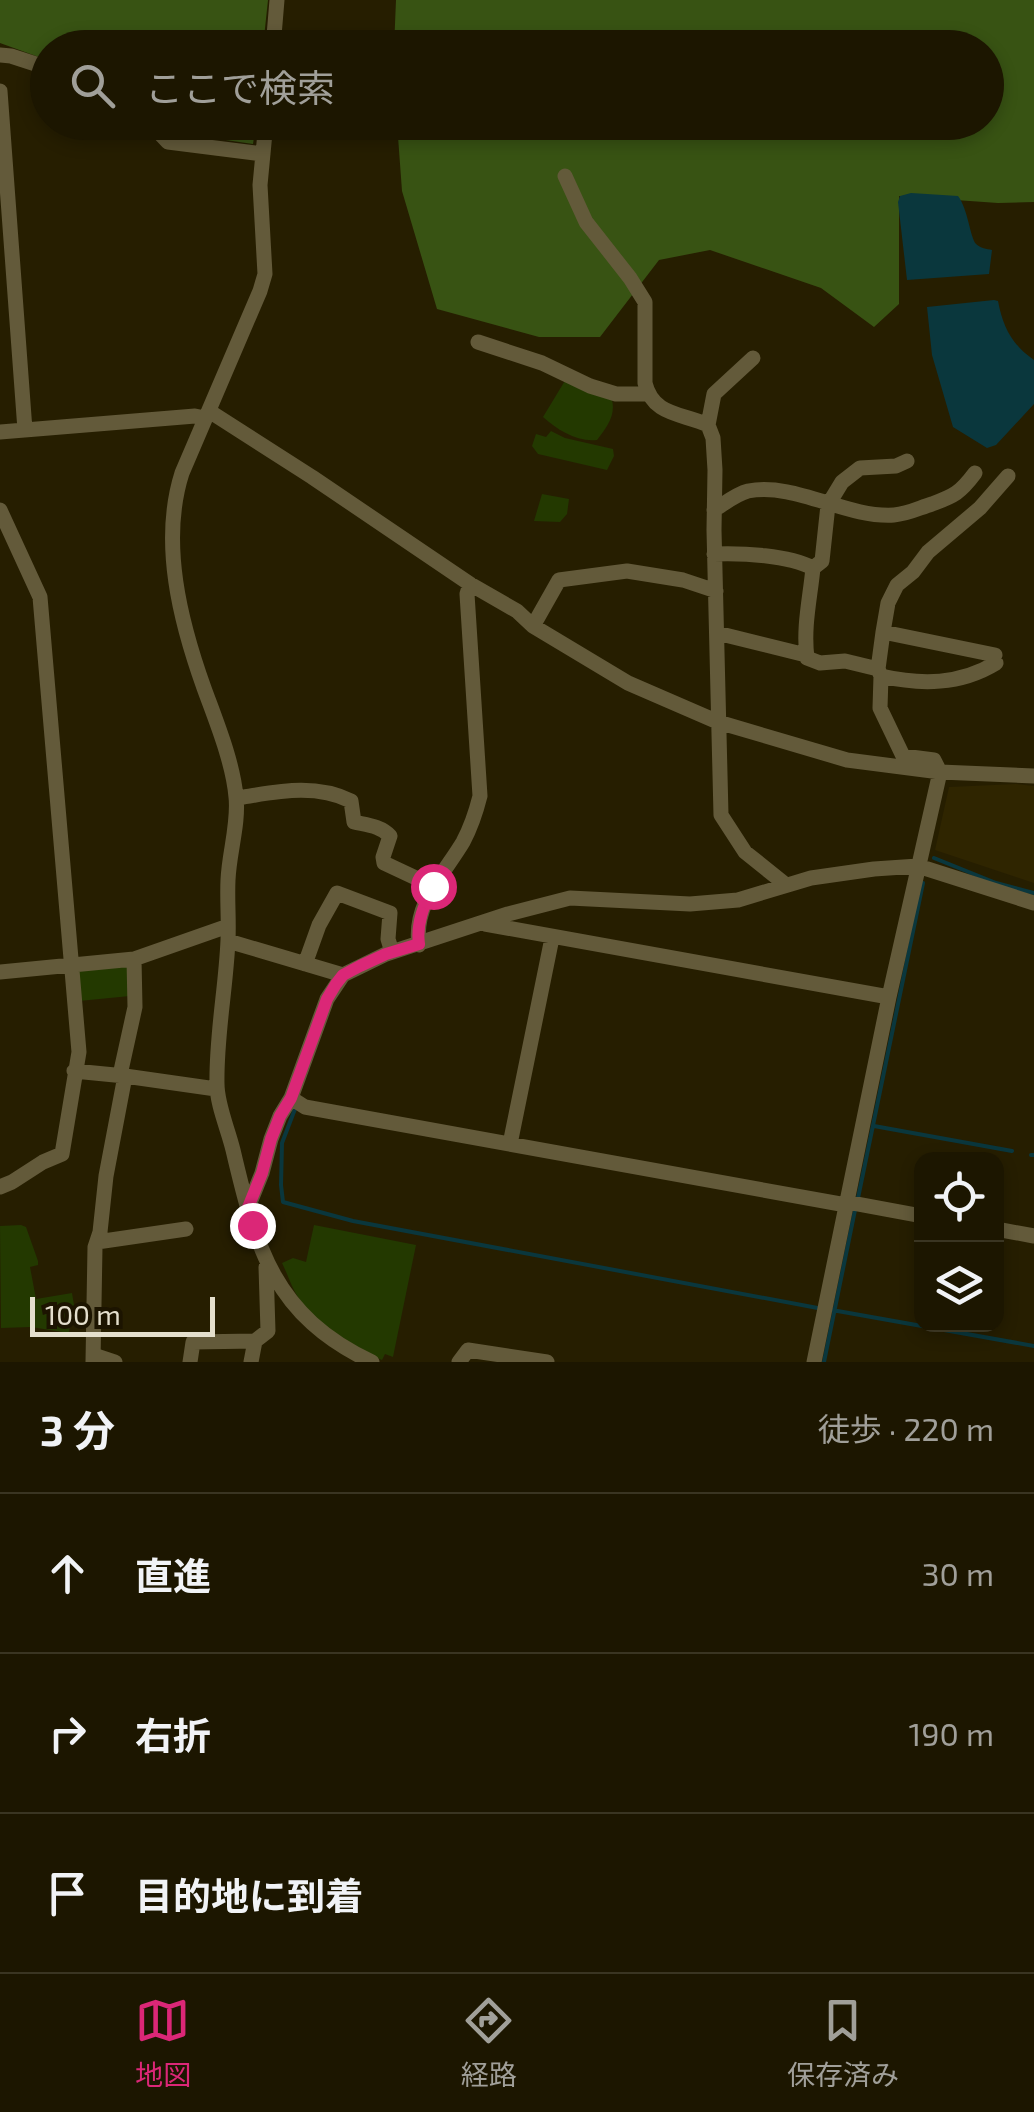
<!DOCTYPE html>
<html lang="ja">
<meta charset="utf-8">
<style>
:root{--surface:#1c1600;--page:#251f0a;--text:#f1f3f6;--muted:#a09f99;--line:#3a3522;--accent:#db2777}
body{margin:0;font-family:"Exo 2","Noto Sans JP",sans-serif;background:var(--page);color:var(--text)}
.controls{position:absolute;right:30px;bottom:30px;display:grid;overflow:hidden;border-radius:20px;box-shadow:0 5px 15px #0003}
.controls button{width:90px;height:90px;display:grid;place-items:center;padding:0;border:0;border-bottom:2px solid var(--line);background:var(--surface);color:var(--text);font:50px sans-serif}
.scale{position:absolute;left:30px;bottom:25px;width:185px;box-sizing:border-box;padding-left:10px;border:5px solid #e4dfcd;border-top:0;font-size:28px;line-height:35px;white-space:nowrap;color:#e4dfcd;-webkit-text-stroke:8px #1c1400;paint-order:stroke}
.stop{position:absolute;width:30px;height:30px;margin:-22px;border:8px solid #db2777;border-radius:50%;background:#fff}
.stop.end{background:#db2777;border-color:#fff;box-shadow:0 2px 10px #0008}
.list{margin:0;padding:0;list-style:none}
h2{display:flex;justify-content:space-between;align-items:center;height:130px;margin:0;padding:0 40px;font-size:42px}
h2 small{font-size:32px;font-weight:400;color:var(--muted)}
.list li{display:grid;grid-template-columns:65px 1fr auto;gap:30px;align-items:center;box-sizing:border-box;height:160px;padding:0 40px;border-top:2px solid var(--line)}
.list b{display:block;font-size:38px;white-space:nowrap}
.list em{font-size:32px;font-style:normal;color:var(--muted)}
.icon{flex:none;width:55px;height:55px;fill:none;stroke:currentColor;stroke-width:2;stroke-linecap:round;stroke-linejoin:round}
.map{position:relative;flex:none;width:1034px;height:1362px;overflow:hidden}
.search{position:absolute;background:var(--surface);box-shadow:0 5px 15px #0003;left:30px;right:30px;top:30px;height:110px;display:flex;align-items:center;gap:25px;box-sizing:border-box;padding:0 35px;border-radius:55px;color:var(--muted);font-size:38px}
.sheet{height:610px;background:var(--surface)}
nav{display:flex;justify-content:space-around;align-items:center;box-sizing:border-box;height:140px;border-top:2px solid var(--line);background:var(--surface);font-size:28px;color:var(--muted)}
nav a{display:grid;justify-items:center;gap:5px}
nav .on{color:var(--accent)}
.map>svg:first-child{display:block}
.built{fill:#2f2500}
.green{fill:#233900}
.forest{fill:#385313}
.water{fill:#0a373d}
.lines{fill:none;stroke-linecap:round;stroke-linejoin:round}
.stream{stroke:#0a373d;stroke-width:4}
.minor{stroke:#635a3a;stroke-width:15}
.route{stroke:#db2777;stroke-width:12}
</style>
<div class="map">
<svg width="1034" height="1362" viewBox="0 0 1034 1362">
<rect width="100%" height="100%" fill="#261e00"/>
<path class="built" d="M1016,784L1034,786V883L935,850L949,787Z"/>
<path class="green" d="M566,379L612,400C616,416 606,428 597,440C576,442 558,430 543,417Z
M551,431L565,438L613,449L614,456L607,470L538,454L532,446L536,434L546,437Z
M542,494L569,499L567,514L560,522L534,521Z
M124,965L129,969L130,996L79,1001L78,969Z
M21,1225L26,1227L38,1261V1265L30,1267L36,1299L72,1293L74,1305L91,1302V1314H71L69,1333L31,1327L1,1328L0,1226Z
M314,1225L416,1245L393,1357L385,1354L382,1360C351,1347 321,1328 300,1300C292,1289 288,1275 282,1263L293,1258L306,1262Z"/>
<path class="forest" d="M0,0H268L263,47L48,48L47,60L0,43Z
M396,0H1034V202L998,203L899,196V304L874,327L821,288L710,250L659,260L600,337H539L437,309L402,191L397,123L986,122V48H394Z
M172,123H256L253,144L171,132Z"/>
<path class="water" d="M911,193L958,196C968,209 970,237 976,244C980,248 987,249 992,250L989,274L907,280L898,202L900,196Z
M994,300L998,301C1003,327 1012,345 1034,360V404L996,445L987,448L953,427L932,355L927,307Z"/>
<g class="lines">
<path class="stream" d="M934,858L996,883L1034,893
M295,1109L282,1143L281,1185L283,1202L353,1221L823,1309
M874,1126L1012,1151
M1031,1155H1034
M858,1198L923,883
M832,1310L1034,1346
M824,1362L855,1210"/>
<path class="minor" d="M273,48L277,0
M0,55L11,56L48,68
M0,91L25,430
M149,122L168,142L263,154
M266,122L260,185L265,274L260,291L182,473C160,542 180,621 204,688C216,721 233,762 236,797C239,823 229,853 228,880C227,900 229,920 228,940C226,988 216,1036 217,1084C217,1105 228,1129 233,1150C256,1248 274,1316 372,1362
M565,176L586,222L630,278L645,302V383C653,416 682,413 708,425
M478,342L542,363L590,386L616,394H648
M753,358L714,394L708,425L713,438L715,470L714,530L721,815L745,852L785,884
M209,411L312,477L470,584L517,611L533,626L628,683L718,722L847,760L940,772L1034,776
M0,432L195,416L205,418
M0,510L40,597L79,1052L62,1154L43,1162L12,1182L0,1187
M714,510C724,504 736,494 748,491C796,482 845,518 894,515C908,514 919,508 932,504C954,496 960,493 975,473
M714,554C743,553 788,555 813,568
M533,626L559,580L627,571L683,580L716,591
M717,633L806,655
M995,655L883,632L888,603L897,585L913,572L928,552L980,508L1008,476
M878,669L883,632
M881,676C921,685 960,685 996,663
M237,798C276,792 314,783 351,801L354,822C367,825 381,826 390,836L383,857L384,863L433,886
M485,924L889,997
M228,941L343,975
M419,945C413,904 444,874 463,842C471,827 476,812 480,796L467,594L470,584
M305,964L319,925L337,893L390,913L388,939L392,952
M0,972L134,959L228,926
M74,1071L125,1076
M120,1075L135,1007L134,959
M291,1098L305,1107L846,1205L852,1203L922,1216
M510,1144L552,938
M247,1210L262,1173L271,1139L280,1116L291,1098L327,999L343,975L386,954L508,914L570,898L690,904L738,900L811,878L874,869L918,866L1034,903
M996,1229L1034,1236
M97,1242L186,1229
M94,1355L115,1362
M93,1362L95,1247L100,1232L106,1176L125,1076L216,1089
M190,1362L193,1342L255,1341
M251,1362L255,1341L268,1331L266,1267
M459,1362L468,1350L547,1362
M814,1362L889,997L940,772L934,760L903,756L880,708L881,676L878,669L845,661L820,663L807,658C803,627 810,599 813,568L822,561L828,505L842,482L860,468L896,466L907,461"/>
</g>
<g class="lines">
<path class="route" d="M252,1225L247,1210L262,1173L271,1139L280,1116L291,1098L327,999L336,984L343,975L360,966L386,954L419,944C416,924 424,905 433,886"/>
</g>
</svg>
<div class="controls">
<button><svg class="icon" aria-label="locate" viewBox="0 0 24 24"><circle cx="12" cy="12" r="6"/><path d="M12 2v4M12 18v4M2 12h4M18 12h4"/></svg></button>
<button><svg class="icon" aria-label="layers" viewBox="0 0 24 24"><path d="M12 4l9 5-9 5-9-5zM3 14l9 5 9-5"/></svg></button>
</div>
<div class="scale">100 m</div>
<div class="stop" style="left:433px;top:886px"></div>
<div class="stop end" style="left:252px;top:1225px"></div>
<div class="search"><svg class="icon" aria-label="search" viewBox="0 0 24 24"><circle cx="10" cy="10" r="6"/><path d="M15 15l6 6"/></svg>ここで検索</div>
</div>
<section class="sheet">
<h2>3 分<small>徒歩 · 220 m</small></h2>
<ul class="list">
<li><svg class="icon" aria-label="ahead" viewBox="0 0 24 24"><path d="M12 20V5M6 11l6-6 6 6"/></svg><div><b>直進</b></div><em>30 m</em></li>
<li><svg class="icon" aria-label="right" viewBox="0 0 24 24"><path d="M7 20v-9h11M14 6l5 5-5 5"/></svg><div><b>右折</b></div><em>190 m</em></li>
<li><svg class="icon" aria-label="arrive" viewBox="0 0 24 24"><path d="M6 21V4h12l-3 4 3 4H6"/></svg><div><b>目的地に到着</b></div></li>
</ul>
</section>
<nav>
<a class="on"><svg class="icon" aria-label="map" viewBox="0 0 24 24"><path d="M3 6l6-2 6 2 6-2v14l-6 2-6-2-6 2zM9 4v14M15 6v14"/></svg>地図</a>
<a><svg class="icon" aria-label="directions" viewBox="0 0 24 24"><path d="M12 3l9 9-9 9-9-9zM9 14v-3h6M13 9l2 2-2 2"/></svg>経路</a>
<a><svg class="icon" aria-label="saved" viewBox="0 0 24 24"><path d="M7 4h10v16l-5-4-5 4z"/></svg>保存済み</a>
</nav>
